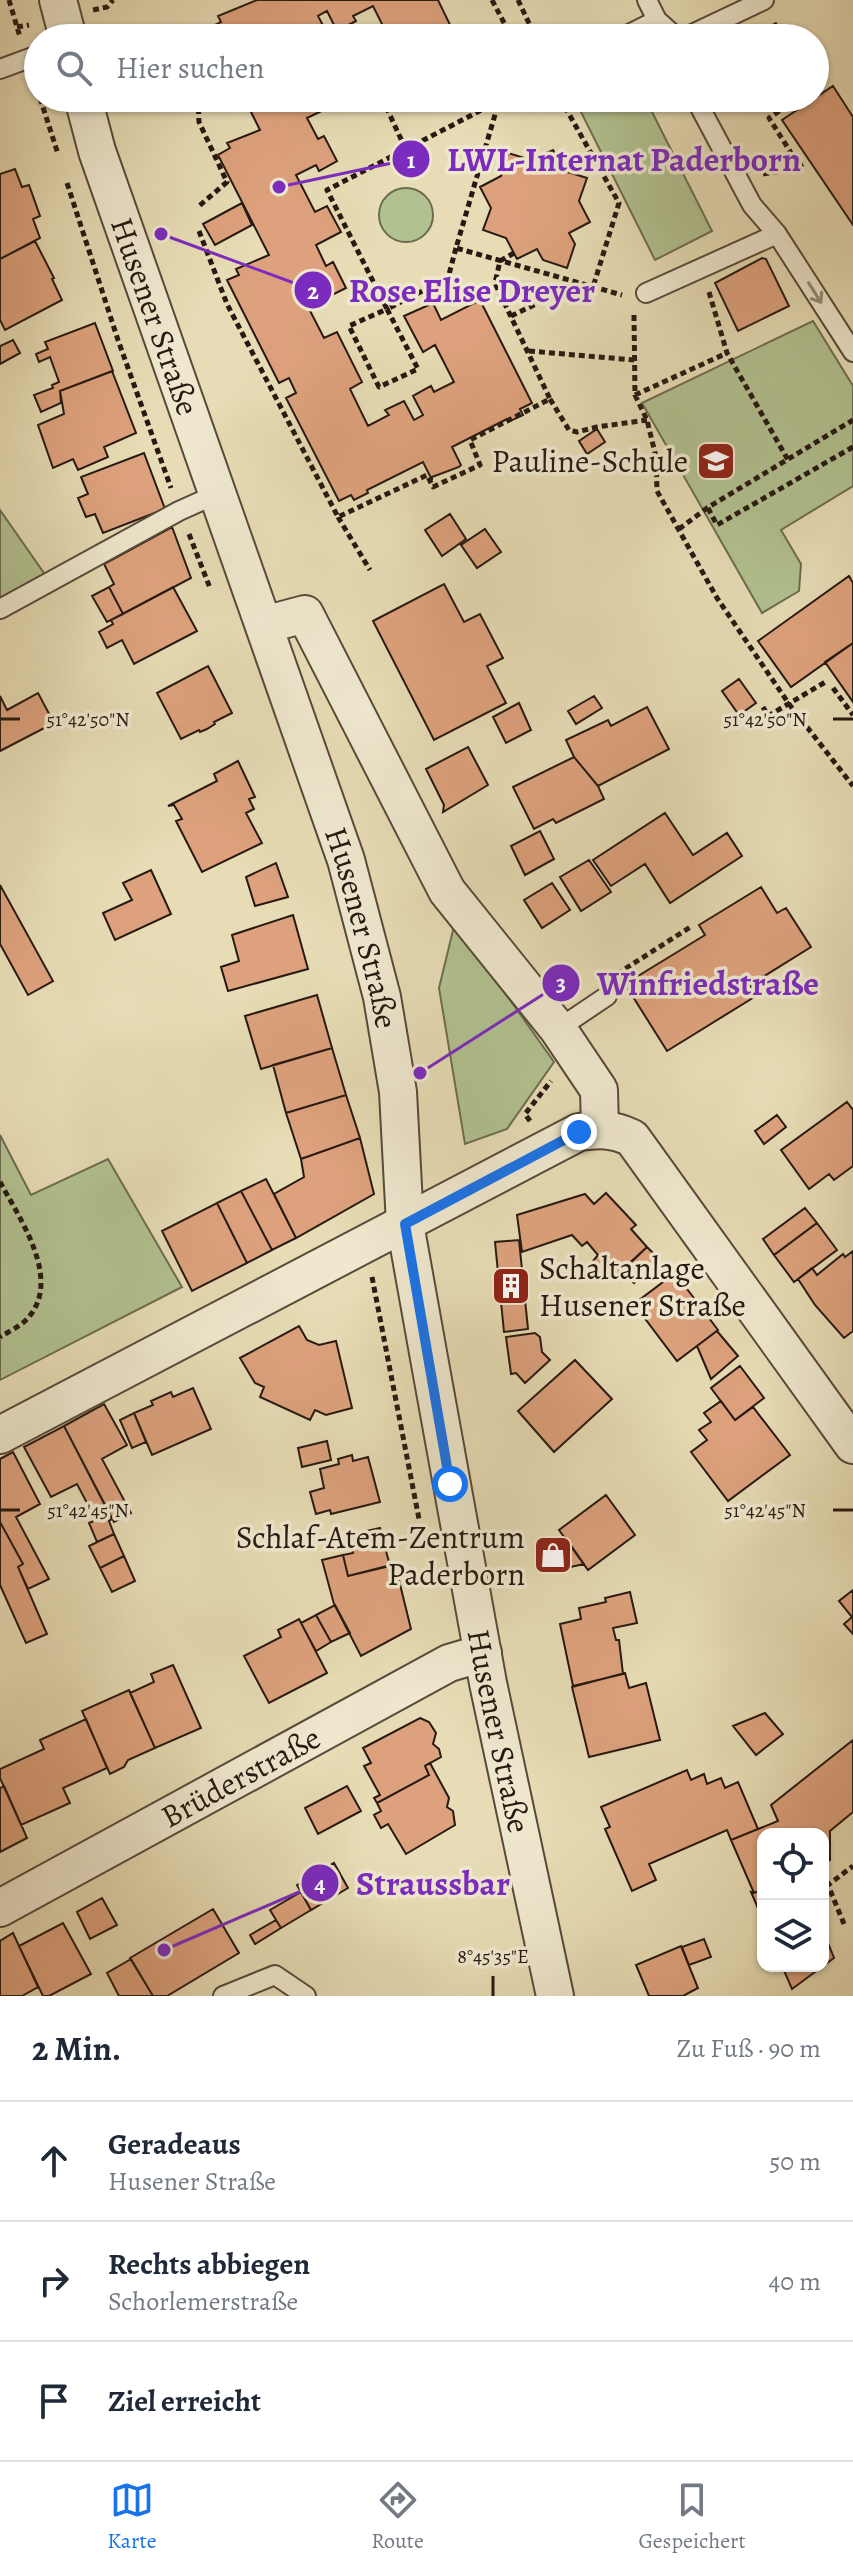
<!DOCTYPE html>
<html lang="de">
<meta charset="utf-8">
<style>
:root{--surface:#fff;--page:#f6f6f7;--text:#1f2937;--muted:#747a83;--line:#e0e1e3;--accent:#1a73e8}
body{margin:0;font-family:Alegreya,serif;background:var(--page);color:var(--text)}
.controls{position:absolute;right:24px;bottom:24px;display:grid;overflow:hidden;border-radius:16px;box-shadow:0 2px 6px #0004}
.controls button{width:72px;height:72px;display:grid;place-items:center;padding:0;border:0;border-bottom:2px solid var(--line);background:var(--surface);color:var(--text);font:40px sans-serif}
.stop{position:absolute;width:24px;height:24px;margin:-18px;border:6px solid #1a73e8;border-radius:50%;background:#fff}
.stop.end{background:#1a73e8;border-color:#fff;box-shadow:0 2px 8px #0008}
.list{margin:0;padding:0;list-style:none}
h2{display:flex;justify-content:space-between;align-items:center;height:104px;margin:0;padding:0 32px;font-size:34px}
h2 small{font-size:26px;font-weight:400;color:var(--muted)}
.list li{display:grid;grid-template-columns:52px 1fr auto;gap:24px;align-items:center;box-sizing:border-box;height:120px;padding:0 32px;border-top:2px solid var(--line)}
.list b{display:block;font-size:30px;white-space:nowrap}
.list p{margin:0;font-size:26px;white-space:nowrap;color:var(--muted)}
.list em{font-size:26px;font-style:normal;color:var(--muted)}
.icon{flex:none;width:44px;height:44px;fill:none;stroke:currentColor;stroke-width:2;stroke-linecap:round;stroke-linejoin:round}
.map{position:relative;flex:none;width:853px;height:1996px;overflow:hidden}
.search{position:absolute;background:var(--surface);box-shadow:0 2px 6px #0004;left:24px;right:24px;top:24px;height:88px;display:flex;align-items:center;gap:20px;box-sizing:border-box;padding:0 28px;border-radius:44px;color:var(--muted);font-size:30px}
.sheet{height:464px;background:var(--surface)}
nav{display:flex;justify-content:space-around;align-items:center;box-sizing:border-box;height:112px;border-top:2px solid var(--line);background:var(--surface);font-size:22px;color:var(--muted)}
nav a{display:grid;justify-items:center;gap:4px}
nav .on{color:var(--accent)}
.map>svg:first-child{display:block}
.green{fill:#b2c190;stroke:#6c6d50;stroke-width:2}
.building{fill:#dda27d;stroke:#271911;stroke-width:2}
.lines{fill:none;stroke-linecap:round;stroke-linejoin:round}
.service-casing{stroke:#574a3a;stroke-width:22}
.minor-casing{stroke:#574a3a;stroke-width:40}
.path{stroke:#271911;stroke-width:5;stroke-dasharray:6 4;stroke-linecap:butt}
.service{stroke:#efe8cf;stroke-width:18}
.minor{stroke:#efe8cf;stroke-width:36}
.oneway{stroke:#958b7a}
.route{stroke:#1a73e8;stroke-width:10}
.ticks{fill:none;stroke:#271911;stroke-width:3}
.labels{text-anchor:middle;stroke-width:7;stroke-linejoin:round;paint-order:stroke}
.street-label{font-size:32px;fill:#271911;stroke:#efe8cf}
.poi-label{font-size:32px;fill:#271911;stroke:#efe8cf;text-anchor:end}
.ticks-label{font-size:20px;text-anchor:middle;fill:#271911;stroke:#efe8cf;stroke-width:7;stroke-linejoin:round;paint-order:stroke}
.leader{fill:none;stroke:#7b2cbf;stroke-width:3}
.callout-dot{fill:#7b2cbf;stroke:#efe8cf;stroke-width:3}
.mark-label{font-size:24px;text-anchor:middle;font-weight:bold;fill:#fff}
.callout-label{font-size:34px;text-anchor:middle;font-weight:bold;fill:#7b2cbf;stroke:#efe8cf;stroke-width:7;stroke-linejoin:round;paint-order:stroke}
</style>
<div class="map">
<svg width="853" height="1996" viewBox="0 0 853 1996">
<rect width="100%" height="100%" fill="#e7dcb5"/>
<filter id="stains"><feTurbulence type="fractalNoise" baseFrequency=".0025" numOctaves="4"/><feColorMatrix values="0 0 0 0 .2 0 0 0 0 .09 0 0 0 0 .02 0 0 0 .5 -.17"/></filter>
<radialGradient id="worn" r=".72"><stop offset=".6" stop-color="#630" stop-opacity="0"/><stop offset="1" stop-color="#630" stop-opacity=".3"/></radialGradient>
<path class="green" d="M574,98H645L712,231L655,260Z
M379 215a27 27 0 1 1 54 0a27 27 0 1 1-54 0Z
M813,321L853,386V486L781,530L801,564L799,591L762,613L642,403Z
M0,510L46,576L0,600Z
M455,922L554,1062L507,1129L465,1144L439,988Z
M0,1135L31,1195L108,1159L182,1287L0,1380Z"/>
<path class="building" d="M257,0H438L454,33L444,38H389L373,6L353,16L356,21L337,31L327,11L318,16L328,35L323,38H214L209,28L221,22L218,16Z
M833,86L853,117V225L782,120Z
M244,98H328L332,106L307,118L318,139L324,136L337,161L319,171L316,165L296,175L315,212L327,206L341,232L316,245L326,266L333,262L346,288L328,297L325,291L305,301L324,338L337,332L362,382L350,389L368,426L389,415L385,410L404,401L414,420L423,415L413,396L431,386L434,392L454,382L435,345L423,352L404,316L431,304L432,301L441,320L480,300L532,403L520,409L523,415L508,422L507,419L452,447L461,465L459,467L432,477V480L423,462L367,490L368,493L354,500L351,495L339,501L286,398L296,393L289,378L279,383L227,280L239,275L236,269L269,255L218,155L230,148L227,143L260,130Z
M553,150L564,171L587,178L579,201L590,222L569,233L575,244L567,268L543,260L537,249L517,259L506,238L483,230L491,208L480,187L501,176L508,153L531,160Z
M15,169L22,187L29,185L40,216L33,219L40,238L0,259V174Z
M242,203L252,225L215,245L203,224Z
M35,241L54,278L52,279L62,300L5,330L0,320V259Z
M762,258L766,259L789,306L738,331L715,283Z
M95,323L113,371L60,391L61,403L41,412L34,395L53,388L52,385L59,382L50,357L39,362L36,354L48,349L45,342Z
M13,340L20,353L0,364V346Z
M112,371L136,433L104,447L108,457L78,470L73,459L53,468L38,425L64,414L60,391Z
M597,429L605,442L587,454L579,441Z
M144,453L165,509L103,533L95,514L86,517L78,498L88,494L81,477Z
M450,514L466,539L442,556L425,530Z
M172,527L191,578L123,614L109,587L114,584L104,564Z
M485,529L501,552L477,568L461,545Z
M849,576L853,583V643L791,687L758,641Z
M444,584L464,622L480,614L503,658L487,666L506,703L434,740L373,621Z
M109,587L123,614L107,622L92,596Z
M173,587L197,631L134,664L122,640L107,648L99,632L113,624L111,620Z
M853,643V702L825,662Z
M208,666L232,713L214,722L215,724L207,729L200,732L199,730L181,739L157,693Z
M739,679L756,703L739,715L722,691Z
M38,693L54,723L0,751V696L7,710Z
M594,696L602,708L576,724L568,711Z
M519,703L531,730L506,743L493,717Z
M647,707L669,749L598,786L574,757L566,740L608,720L611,726Z
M468,747L488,785L443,812L444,805L426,769Z
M574,757L598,786L604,799L556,823L553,819L534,829L513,787Z
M238,761L255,797L249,799L254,809L246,813L262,843L202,872L176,821L182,819L174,805L168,806L217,781L214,774Z
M665,813L693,855L727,833L742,856L670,903L645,864L611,886L593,860Z
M540,831L554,859L525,875L511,846Z
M589,860L611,892L581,911L560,877Z
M276,863L288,897L255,906L246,877Z
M151,870L171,914L115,940L103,913L132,900L123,883Z
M552,883L570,910L542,928L524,900Z
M0,885L53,981L28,995L0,944Z
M761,887L777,913L786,908L811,947L750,985L756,996L667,1051L625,984L705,935L699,925Z
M293,915L308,969L228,991L221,967L239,961L232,935Z
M317,995L332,1048L261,1069L245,1016Z
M332,1048L346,1095L286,1113L273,1065Z
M346,1095L360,1138L301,1159L286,1113Z
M847,1102L853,1110V1166L834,1180L829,1174L809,1189L781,1150Z
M777,1115L786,1127L764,1144L755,1131Z
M360,1138L374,1194L296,1238L274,1194L304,1177L301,1159Z
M266,1179L296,1238L272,1250L241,1191Z
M241,1191L272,1250L247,1263L217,1203Z
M606,1193L636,1225L631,1229L647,1247L611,1280L593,1261L598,1255L587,1242L582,1246L572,1235L522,1252L517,1215L585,1194L594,1204Z
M217,1203L247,1263L192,1291L162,1231Z
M805,1208L817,1223L774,1255L763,1239Z
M817,1223L837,1250L794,1282L774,1255Z
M519,1240L528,1329L504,1332L495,1242Z
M647,1247L659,1259L634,1283L622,1271Z
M853,1251V1331L844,1338L815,1305L798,1279L812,1268L817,1275L843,1254L845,1257Z
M675,1273L718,1330L677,1361L634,1304Z
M299,1326L307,1340L319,1345L336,1341L352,1408L326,1415L315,1410L310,1420L260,1397L264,1387L255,1383L240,1358Z
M717,1331L738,1356L711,1379L697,1346Z
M535,1333L540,1337L542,1352L550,1360L525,1383L516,1373L511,1374L506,1337Z
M575,1360L612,1399L554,1452L518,1411Z
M740,1366L764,1398L735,1420L711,1388Z
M193,1388L211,1429L152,1455L134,1413L153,1405L151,1401L171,1392L173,1397Z
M721,1401L735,1420L753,1407L790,1455L728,1501L691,1452L707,1440L699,1430L711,1422L704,1413Z
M104,1404L127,1445L102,1459L131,1513L114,1522L64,1426Z
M134,1413L146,1442L132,1448L120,1420Z
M64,1426L112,1519L109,1521L114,1534L97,1542L89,1523L96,1520L77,1484L51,1497L24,1447Z
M327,1441L331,1460L302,1467L298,1448Z
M13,1452L40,1504L16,1517L49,1579L28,1589L18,1567L23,1564L0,1522V1459Z
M352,1455L353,1461L368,1457L380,1502L331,1514L330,1510L316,1514L310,1492L324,1488L320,1469L339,1464L338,1459Z
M606,1495L635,1535L588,1570L559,1530Z
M0,1522L23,1564L18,1567L47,1634L26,1643L0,1585Z
M380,1528L390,1566L348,1576L343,1555L353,1553L349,1535Z
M114,1534L124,1556L100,1568L89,1546Z
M565,1537L584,1564L547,1572L541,1542Z
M343,1555L348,1576L395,1564L411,1629L361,1656L334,1604L322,1560Z
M124,1556L135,1581L112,1592L100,1568Z
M853,1590V1634L844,1624L852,1617L839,1601Z
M630,1592L637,1623L613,1628L616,1640H619L623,1674L573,1686L560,1624L581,1619L579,1608L606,1602L605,1598Z
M335,1605L350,1633L331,1642L316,1615Z
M316,1615L331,1642L316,1651L301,1623Z
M299,1619L327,1673L269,1703L244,1656L281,1637L278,1630Z
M173,1665L201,1728L155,1748L130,1693L154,1682L151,1674Z
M625,1673L629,1688L646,1683L660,1740L589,1757L572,1687Z
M129,1690L155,1748L128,1760L124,1767L110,1774L82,1711Z
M765,1713L783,1734L756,1755L733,1726Z
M420,1718L429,1722L436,1733L433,1744L439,1749L441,1757L425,1766L429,1775L377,1803L374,1798L380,1795L364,1766L371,1763L363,1748Z
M86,1719L107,1768L63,1788L70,1803L21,1825L0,1778V1769L44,1749L40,1740Z
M853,1740V1812L830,1831V1860L823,1863V1834H763V1889L754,1893L731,1840L778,1821L771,1805Z
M430,1763L449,1798L447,1807L453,1811L455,1825L406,1854L388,1824L381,1828L374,1815L381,1811L377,1803L429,1775L425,1766Z
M687,1770L691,1780L704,1774L707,1784L721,1778L725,1788L738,1782L758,1829L731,1840L727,1830L649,1864L656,1880L632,1891L605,1829L610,1827L601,1807Z
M4,1786L27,1838L0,1852V1788Z
M347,1786L361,1811L318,1834L305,1808Z
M334,1863L348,1888L311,1910L297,1885Z
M763,1889V1920L751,1892L754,1893Z
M301,1892L311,1910L281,1928L270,1910Z
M102,1898L117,1925L90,1939L77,1912Z
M213,1909L239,1953L167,1996H153L130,1958Z
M276,1920L281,1928L255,1944L250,1935Z
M63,1923L91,1974L49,1996H43L19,1946Z
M13,1933L38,1987L22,1996H0V1941Z
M826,1938L834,1958L792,1989L782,1966H823V1940Z
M704,1939L711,1957L689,1965L682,1947Z
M681,1946L698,1988L683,1996H649L636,1965Z
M131,1959L153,1996H119L107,1973Z"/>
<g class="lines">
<defs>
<path id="service" d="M647,0L657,20L677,38
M621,38L657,20
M684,38L764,0
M0,69L38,55
M695,98L752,205L777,234L853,352
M646,293L777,234
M0,609L179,511L217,494
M558,1029L607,996
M223,1996L275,1975L306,1996"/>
<g id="minor">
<path d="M58,0L68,38"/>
<path id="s1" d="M83,98L97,151L346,860L382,997L398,1092L405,1224L429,1358L488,1683L555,1996"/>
<path d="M264,625L305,614L447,891L558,1029L599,1090L600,1128"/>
<path d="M0,1435L579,1132C600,1129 613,1129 632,1138L853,1445"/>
<path id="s2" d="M0,1908L449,1663L483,1653"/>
</g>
</defs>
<use href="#service" class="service-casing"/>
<use href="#minor" class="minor-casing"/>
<path class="path" d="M9,0L20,37
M492,0L512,38
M518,0L536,38
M93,10L107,7L113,0
M774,23L783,38
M17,27L29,25
M40,98L58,154
M198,98L199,122L227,182L199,206
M382,98L406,150
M504,98L499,101L456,248L622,295
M560,98L619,203L593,287
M788,98L791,103L769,118L800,167
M763,174L794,169L803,164
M67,183L118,340L171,488
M199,231L227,304L338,517L427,475L433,487L480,465L470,440L550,399L495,283L500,261L514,253
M456,248L448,278L387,309L327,190L499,101
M709,292L727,353L788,460
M387,309L418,369L379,387L349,326Z
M634,315L635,395L647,420L656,457L657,491L717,598L789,704L853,786
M511,316L557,294
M529,351L634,360
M635,395L727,353
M550,399L569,430L577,432L597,427L647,420
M708,508L717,525L853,447
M338,517L370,570
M679,529L707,508L853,420
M189,534L210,588
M833,688L853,715
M763,707L768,716L827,681
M617,974L692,926
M530,1121L525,1114L551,1081
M0,1182C20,1219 64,1282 26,1320C19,1327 8,1332 0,1337
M372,1277L419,1519
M844,1924L828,1885L853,1866"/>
<use href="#service" class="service"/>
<use href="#minor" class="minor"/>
</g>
<defs><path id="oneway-shaft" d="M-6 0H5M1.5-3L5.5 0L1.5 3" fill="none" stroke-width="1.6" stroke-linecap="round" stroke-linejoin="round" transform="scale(2)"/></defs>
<use class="oneway" href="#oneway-shaft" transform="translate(815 293) rotate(58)"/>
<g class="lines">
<path class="route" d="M450,1484L405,1224L579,1132"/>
</g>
<path class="ticks" d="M0,719H20M833,719H853M0,1510H20M833,1510H853M493,1976V1996"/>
<defs>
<symbol id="school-square" viewBox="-11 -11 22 22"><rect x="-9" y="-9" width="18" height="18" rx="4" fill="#8f2418" stroke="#efe8cf"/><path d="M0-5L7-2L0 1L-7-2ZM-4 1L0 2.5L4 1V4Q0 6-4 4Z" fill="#fff"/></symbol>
<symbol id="building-square" viewBox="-11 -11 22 22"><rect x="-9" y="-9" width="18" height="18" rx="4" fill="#8f2418" stroke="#efe8cf"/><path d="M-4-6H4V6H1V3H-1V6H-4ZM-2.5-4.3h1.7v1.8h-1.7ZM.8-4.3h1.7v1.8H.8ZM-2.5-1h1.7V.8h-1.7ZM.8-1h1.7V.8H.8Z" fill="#fff"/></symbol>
<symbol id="shop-square" viewBox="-11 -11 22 22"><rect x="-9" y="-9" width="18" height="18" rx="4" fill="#8f2418" stroke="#efe8cf"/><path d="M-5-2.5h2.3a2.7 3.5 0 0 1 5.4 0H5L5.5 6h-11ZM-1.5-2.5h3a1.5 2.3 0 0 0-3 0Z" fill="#fff"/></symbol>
</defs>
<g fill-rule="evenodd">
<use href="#school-square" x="694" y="439" width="44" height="44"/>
<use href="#building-square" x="489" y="1264" width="44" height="44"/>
<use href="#shop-square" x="531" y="1533" width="44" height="44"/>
</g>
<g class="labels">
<g class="street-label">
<text dy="11" stroke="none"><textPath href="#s1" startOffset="230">Husener Straße</textPath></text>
<text dy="11" stroke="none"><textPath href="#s1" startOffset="876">Husener Straße</textPath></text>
<text dy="11" stroke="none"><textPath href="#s1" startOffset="1692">Husener Straße</textPath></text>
<text dy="11" stroke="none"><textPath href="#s2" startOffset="274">Brüderstraße</textPath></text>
</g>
<g class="poi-label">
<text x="688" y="472">Pauline-Schule</text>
<text x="539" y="1279" text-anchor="start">Schaltanlage<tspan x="539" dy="37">Husener Straße</tspan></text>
<text x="525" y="1548">Schlaf-Atem-Zentrum<tspan x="525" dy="37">Paderborn</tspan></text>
</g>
</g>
<g class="ticks-label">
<text x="88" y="726">51°42'50"N</text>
<text x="765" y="726">51°42'50"N</text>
<text x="88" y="1517">51°42'45"N</text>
<text x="765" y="1517">51°42'45"N</text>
<text x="493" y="1963">8°45'35"E</text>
</g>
<path class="leader" d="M279 187L411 159M161 234L313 290M420 1073L561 983M164 1950L320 1883"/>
<g class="callout-dot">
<circle cx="279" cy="187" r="8"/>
<circle cx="161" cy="234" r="8"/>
<circle cx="420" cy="1073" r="8"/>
<circle cx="164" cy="1950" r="8"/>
<circle cx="411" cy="159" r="20"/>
<circle cx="313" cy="290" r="20"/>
<circle cx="561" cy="983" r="20"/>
<circle cx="320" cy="1883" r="20"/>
</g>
<g class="mark-label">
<text x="411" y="168">1</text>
<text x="313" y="299">2</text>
<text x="561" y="991">3</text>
<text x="320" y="1892">4</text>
</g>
<g class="callout-label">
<text x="624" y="171">LWL-Internat Paderborn</text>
<text x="472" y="302">Rose Elise Dreyer</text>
<text x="708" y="995">Winfriedstraße</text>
<text x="433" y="1895">Straussbar</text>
</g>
<rect width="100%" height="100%" filter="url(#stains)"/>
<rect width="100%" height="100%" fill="url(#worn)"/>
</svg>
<div class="controls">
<button><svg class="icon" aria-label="locate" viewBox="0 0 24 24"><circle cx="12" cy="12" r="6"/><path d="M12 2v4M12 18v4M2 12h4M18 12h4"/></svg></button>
<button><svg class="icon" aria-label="layers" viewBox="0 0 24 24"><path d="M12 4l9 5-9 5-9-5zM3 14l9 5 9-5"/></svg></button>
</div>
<div class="stop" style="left:450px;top:1484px"></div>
<div class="stop end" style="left:579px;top:1132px"></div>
<div class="search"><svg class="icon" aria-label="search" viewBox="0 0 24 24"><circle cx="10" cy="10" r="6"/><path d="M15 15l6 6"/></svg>Hier suchen</div>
</div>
<section class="sheet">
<h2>2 Min.<small>Zu Fuß · 90 m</small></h2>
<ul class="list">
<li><svg class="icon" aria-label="ahead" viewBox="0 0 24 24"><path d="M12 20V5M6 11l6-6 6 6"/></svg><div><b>Geradeaus</b><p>Husener Straße</p></div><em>50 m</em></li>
<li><svg class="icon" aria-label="right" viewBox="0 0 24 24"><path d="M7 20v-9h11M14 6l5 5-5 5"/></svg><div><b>Rechts abbiegen</b><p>Schorlemerstraße</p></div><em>40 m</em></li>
<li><svg class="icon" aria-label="arrive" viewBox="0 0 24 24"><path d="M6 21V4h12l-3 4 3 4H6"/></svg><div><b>Ziel erreicht</b></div></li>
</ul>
</section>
<nav>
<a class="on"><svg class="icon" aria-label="map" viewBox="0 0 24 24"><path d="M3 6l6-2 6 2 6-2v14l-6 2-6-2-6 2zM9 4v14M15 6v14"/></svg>Karte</a>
<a><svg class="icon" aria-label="directions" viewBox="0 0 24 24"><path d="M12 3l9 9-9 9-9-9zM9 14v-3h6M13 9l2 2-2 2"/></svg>Route</a>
<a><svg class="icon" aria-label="saved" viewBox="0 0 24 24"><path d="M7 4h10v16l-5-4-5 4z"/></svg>Gespeichert</a>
</nav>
